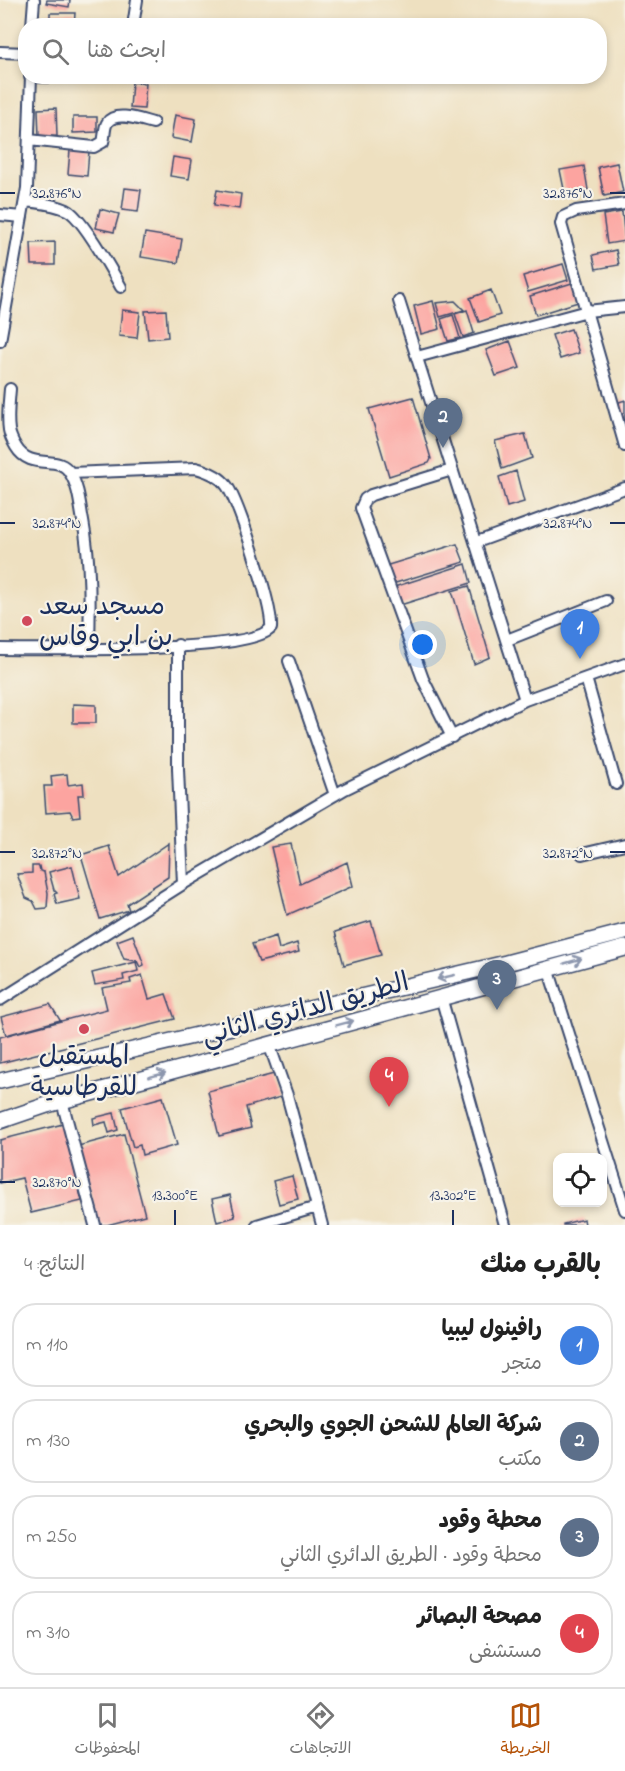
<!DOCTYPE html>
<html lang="ar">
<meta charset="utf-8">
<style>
:root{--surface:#fff;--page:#f6f6f6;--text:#222;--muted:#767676;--line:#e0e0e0;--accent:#b45309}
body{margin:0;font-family:"Indie Flower","Playpen Sans Arabic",sans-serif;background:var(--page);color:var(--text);direction:rtl}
.controls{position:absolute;right:18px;bottom:18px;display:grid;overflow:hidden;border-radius:12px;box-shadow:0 3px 9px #0003}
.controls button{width:54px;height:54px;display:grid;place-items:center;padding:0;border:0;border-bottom:2px solid var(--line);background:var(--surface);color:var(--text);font:30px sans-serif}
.you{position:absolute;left:423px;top:645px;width:21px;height:21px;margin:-15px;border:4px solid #fff;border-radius:50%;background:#1a73e8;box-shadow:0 0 0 9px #1a73e833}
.badge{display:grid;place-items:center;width:39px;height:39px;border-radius:50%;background:var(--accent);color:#fff;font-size:20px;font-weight:700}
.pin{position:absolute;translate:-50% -50px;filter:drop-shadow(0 2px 3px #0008)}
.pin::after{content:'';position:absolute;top:32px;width:21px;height:18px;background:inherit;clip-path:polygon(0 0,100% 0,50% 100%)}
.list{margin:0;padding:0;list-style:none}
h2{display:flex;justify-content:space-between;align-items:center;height:78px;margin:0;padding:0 24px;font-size:26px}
h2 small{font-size:20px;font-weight:400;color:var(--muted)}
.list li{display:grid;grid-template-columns:39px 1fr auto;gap:18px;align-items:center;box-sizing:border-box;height:84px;margin:0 12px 12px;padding:0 12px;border:2px solid var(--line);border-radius:24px}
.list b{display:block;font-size:22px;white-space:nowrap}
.list p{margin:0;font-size:20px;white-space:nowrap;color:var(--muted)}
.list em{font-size:20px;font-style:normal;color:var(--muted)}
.icon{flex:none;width:33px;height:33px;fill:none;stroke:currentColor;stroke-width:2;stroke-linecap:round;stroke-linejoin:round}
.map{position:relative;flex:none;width:625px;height:1225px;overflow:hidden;direction:ltr}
.search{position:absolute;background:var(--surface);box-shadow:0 3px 9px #0003;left:18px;right:18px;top:18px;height:66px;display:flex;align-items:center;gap:15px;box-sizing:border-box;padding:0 21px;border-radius:24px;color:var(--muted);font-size:22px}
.sheet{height:462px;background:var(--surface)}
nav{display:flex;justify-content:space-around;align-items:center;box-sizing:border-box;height:84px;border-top:2px solid var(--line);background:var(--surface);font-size:16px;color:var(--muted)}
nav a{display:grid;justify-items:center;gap:3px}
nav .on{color:var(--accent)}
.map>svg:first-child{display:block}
.building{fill:#fca4a0}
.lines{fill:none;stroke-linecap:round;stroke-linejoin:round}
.minor-casing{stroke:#3b4a6d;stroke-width:14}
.highway-casing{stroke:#3b4a6d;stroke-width:18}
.minor{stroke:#fff;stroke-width:10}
.highway{stroke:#fff;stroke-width:15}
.oneway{stroke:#8d97ae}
.ticks{fill:none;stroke:#1b2f5e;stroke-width:2}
.poi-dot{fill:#d1495b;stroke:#f7f3e8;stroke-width:2}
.labels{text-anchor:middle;stroke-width:4.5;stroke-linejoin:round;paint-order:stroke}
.poi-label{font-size:27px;fill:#1b2f5e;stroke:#f7f3e8;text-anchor:start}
.street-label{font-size:27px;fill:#1b2f5e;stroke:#f7f3e8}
.ticks-label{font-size:15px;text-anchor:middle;fill:#1b2f5e;stroke:#f7f3e8;stroke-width:4.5;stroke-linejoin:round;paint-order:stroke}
</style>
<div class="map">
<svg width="625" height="1225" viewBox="0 0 625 1225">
<rect width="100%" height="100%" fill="#f7f3e8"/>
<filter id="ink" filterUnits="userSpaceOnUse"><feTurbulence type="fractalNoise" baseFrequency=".0167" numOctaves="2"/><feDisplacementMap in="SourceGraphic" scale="12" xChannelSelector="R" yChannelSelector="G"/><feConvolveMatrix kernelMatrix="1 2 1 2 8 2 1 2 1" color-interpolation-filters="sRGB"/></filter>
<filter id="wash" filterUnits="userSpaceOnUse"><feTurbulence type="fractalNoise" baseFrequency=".008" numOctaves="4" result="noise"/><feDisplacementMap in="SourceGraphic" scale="24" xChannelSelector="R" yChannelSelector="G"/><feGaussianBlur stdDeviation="1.35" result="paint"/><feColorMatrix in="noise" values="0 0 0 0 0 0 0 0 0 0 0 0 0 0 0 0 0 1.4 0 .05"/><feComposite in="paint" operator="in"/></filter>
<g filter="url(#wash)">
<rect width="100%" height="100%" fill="#eee0c0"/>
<g id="blocks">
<path class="building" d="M47,0H70L69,7L46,3Z
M50,13H75L74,26H50Z
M132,82L146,83L144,109L130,108Z
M56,108L57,136L39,137L38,109Z
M175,115L196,119L192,142L171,138Z
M73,117H97V132L73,133Z
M70,150L89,151L87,176L68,174Z
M173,157L192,160L189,179L170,176Z
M617,163L623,192L604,196L598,167Z
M584,166L588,190L565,194L560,170Z
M125,188L141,190L138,212L122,210Z
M217,190L241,194L239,209L214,205Z
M100,209L119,214L114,232L96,228Z
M622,212L625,241L607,244L603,215Z
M145,233L182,239L178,263L141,257Z
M55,242V265H32L31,243Z
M616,250L619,265L596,269L593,255Z
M563,264L568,280L528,292L523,276Z
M572,283L578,302L536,315L530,296Z
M491,290L500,315L479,322L470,298Z
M433,301L440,329L421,334L414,306Z
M455,301L464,310L440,317L436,303Z
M122,310L140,312L137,338L119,336Z
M166,310L168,337L148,339L145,311Z
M467,310L474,333L463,337L455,314Z
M453,315L460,338L448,341L441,319Z
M571,329L579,353L560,359L552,335Z
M510,341L520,368L496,376L486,350Z
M413,397L431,459L429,463L389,476L369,409Z
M625,400V421L618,413L619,402Z
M525,434L532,458L502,469L495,441Z
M516,471L524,502L507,507L499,477Z
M457,544L464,562L389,585L385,566Z
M466,564L471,583L397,606L391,588Z
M469,586L490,657L474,664L452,591Z
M73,704L96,705V723H73Z
M67,774L68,785L83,783L84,795H78L80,816L73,817L70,811L46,813L44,786H52L51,776Z
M169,843L168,877L127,904L129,910L100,919L81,855L109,846L119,877Z
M291,844L300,884L347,862L353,886L287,915L271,847Z
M32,866H39L40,871L44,872L48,893L47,908L37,909L33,901L26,898L17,874L32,873Z
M72,866L80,899L57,904L54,894L57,893L54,890L49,872Z
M371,921L381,955L344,965L335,932Z
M133,935L144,965L140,967L137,961L124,959L117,941Z
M276,936L279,949L297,943L299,952L259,962L252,944Z
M136,962L138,971L123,975L124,980L95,985L92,973Z
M142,975L149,999L166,994L175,1019L0,1063V1037L107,1009L102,988L131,983L130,979Z
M50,1004L60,1020L6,1035L1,1017Z
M278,1073L284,1096L246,1107L251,1128L219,1136L208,1091Z
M163,1097L177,1145L142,1155L140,1145L133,1147L122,1108Z
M114,1113L118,1130L109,1133L106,1122L94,1125L93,1118Z
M63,1124L82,1201L31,1213L22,1178L0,1183V1140Z
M124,1134L145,1215L107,1225H99L78,1146Z
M292,1176L298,1199L279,1204L273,1181Z
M230,1195L235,1217L217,1222L212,1199Z
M584,1219L585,1225H563V1224Z"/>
</g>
</g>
<g filter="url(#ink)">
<use href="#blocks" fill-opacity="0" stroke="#3b4a6d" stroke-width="1.5"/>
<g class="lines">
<defs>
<path id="minor" d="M32,26L34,0
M133,26L137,0
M0,52L26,53
M30,77L96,76
M29,140L94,147L103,142C105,136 104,128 107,123C115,110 141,120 153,123
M26,201C39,203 55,204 67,210C82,217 112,271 121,287
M625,204L576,211L563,217L561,224L625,446
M0,215L22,217
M399,301L525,700
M0,341L27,188L31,76
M417,357L587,311L625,307
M10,389C9,402 7,417 9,430C10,436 13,442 16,447C31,472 59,453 70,473C79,487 80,506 83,521C91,564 90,605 89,649
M477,542L625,488
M507,640L606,601
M178,645V769L183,884
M0,649C41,649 251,654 271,628C273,608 239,503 227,486C220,476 207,471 196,468L70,473
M289,661L335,795
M586,678L616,784
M452,737L423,679L361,508L365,499L371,495L452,470
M582,854L625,844
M548,968L625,1210
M441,997L505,1225
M0,1000L183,884L345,789L525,700L625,664
M269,1044L287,1095L322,1225
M62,1101L95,1225
M257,1225L317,1207"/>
<path id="highway" d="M0,1081L506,963L625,932
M0,1121L47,1105L625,948"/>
</defs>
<use href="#minor" class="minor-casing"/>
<use href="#highway" class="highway-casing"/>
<use href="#minor" class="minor"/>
<use href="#highway" class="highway"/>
</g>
<defs><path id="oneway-shaft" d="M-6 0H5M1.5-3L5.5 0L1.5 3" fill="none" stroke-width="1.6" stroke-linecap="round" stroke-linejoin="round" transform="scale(1.5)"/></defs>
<g class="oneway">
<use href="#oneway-shaft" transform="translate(573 961) rotate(-16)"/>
<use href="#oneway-shaft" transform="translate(446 977) rotate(167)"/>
<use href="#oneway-shaft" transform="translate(345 1023) rotate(-15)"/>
<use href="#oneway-shaft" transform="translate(157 1075) rotate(-15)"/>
</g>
</g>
<path class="ticks" d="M0,193H15M610,193H625M0,523H15M610,523H625M0,852H15M610,852H625M0,1182H15M175,1210V1225M453,1210V1225"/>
<g class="poi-dot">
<circle cx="27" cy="621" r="6"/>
<circle cx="84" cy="1029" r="6"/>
</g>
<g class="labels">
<g class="poi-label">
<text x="39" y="614">مسجد سعد<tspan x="39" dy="31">بن ابي وقاس</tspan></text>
<text x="84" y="1064" text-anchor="middle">المستقبل<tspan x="84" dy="31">للقرطاسية</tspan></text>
</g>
<g class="street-label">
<text transform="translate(305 1008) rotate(-15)" y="9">الطريق الدائري الثاني</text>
</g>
</g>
<g class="ticks-label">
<text x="57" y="198">32.876°N</text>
<text x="568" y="198">32.876°N</text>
<text x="57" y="528">32.874°N</text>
<text x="568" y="528">32.874°N</text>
<text x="57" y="858">32.872°N</text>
<text x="568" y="858">32.872°N</text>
<text x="57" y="1187">32.870°N</text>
<text x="175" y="1200">13.300°E</text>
<text x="453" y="1200">13.302°E</text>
</g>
</svg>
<div class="controls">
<button><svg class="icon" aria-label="locate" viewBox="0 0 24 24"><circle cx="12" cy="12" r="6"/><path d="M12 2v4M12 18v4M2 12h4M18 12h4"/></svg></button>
</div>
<div class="you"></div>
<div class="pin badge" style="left:580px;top:659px;background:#3f7fe0">1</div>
<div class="pin badge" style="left:443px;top:448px;background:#5c6f8a">2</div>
<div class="pin badge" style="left:497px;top:1010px;background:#5c6f8a">3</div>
<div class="pin badge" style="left:389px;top:1107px;background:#e0444e">4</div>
<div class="search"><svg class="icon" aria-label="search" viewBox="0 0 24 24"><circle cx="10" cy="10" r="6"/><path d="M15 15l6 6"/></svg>ابحث هنا</div>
</div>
<section class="sheet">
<h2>بالقرب منك<small>النتائج: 4</small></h2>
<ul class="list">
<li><span class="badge" style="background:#3f7fe0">1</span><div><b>رافينول ليبيا</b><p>متجر</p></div><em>110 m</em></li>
<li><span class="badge" style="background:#5c6f8a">2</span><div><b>شركة العالم للشحن الجوي والبحري</b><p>مكتب</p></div><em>130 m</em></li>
<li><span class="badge" style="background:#5c6f8a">3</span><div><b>محطة وقود</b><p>محطة وقود · الطريق الدائري الثاني</p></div><em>250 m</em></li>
<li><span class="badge" style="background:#e0444e">4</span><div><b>مصحة البصائر</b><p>مستشفى</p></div><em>310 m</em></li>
</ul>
</section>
<nav>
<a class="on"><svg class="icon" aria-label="map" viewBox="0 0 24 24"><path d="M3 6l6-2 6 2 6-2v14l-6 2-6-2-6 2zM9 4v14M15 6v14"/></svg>الخريطة</a>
<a><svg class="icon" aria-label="directions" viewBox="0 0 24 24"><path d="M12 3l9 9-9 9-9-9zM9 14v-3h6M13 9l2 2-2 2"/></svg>الاتجاهات</a>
<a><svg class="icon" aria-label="saved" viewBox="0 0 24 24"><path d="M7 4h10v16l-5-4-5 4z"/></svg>المحفوظات</a>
</nav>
